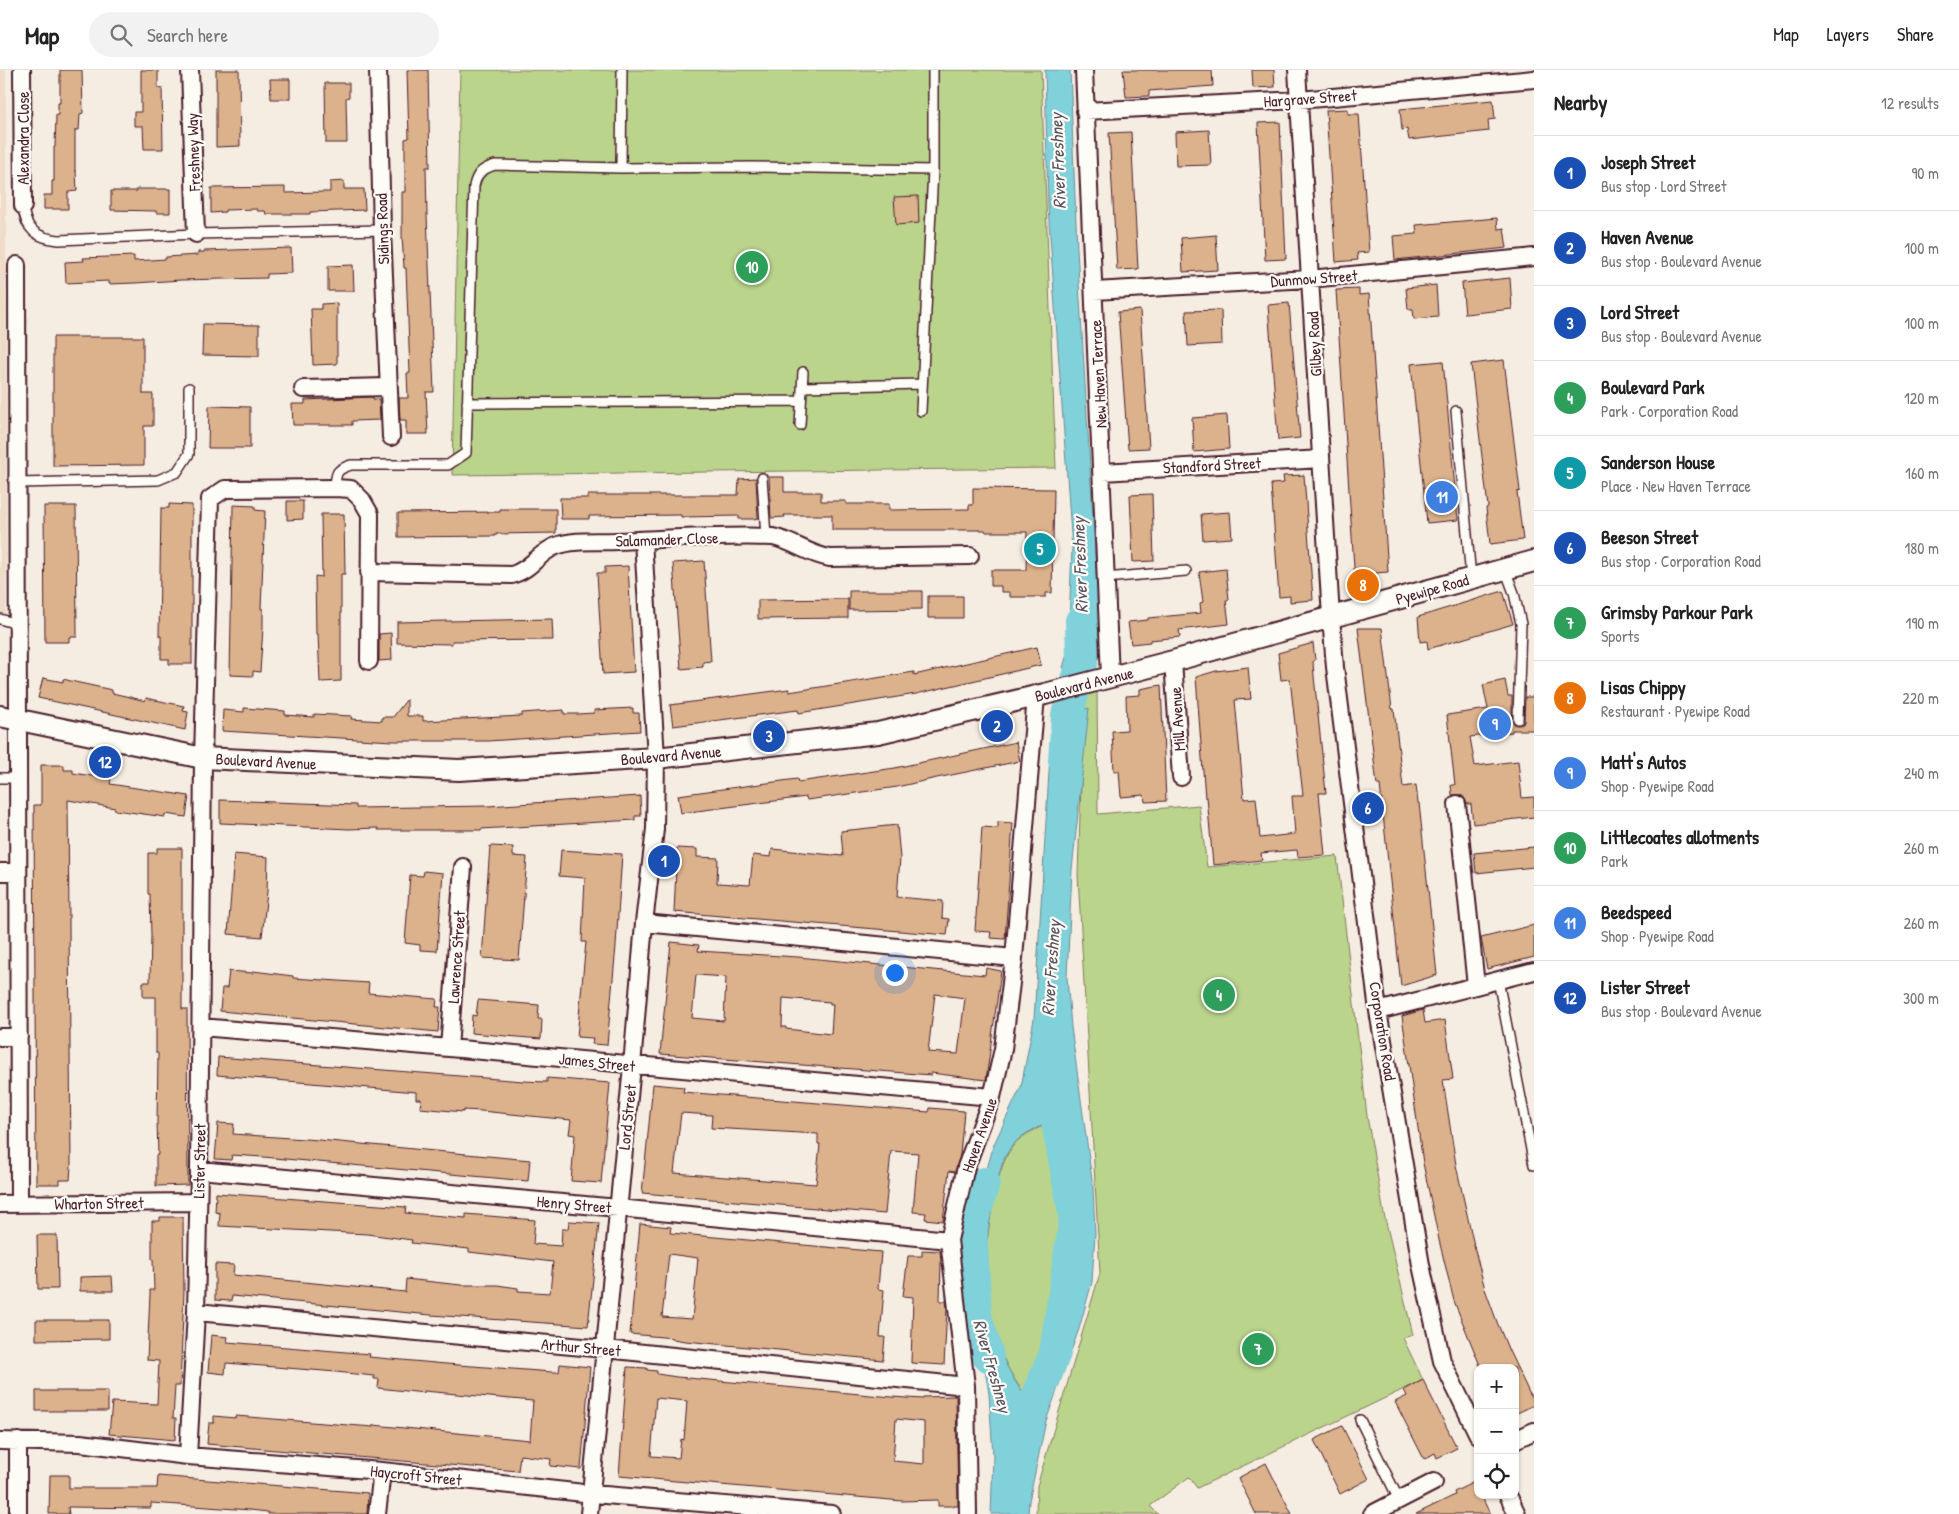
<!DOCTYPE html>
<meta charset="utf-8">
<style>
:root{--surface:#fff;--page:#f2f2f2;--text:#222;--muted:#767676;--line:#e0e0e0;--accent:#db2777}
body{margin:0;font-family:"Patrick Hand",sans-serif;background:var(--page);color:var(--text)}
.controls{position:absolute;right:15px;bottom:15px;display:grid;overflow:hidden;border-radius:10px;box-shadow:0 1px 4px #0004}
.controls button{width:45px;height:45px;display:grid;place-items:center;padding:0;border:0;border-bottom:1px solid var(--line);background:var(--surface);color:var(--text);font:25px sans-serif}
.you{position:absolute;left:894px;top:902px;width:18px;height:18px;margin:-12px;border:4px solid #fff;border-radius:50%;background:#1a73e8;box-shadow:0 0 0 8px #1a73e833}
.badge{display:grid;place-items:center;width:32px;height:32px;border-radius:50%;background:var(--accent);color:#fff;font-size:16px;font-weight:700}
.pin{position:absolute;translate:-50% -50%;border:2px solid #fff;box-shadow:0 1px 5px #0006}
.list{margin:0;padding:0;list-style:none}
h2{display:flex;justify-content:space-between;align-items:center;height:65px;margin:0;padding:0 20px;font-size:21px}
h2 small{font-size:16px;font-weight:400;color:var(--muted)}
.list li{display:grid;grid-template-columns:32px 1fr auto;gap:15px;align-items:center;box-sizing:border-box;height:75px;padding:0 20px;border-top:1px solid var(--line)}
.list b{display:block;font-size:19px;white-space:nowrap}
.list p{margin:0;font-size:16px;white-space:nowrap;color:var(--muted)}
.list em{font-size:16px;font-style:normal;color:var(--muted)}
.icon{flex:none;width:28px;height:28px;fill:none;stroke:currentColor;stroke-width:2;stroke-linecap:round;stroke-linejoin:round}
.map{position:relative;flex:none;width:1534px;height:1444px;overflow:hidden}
header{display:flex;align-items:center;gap:30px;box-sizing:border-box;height:70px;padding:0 25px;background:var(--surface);border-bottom:1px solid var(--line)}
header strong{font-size:24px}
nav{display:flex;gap:28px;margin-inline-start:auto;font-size:18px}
.search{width:350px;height:45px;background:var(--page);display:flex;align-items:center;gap:12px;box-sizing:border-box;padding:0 18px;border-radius:28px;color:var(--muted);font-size:19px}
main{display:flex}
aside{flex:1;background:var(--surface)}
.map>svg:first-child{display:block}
.built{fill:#eedbc8}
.green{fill:#bad48b;stroke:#827a5b}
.water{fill:#81d1da;stroke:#6b8a94;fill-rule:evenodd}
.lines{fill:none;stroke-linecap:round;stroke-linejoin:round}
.river{stroke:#81d1da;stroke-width:32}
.building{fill:#dbb28c;stroke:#4a1f2b;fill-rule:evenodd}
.service-casing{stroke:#4a1f2b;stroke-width:12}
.minor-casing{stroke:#4a1f2b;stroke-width:20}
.tertiary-casing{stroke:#4a1f2b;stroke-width:24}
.service{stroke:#fdfcf7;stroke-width:9}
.minor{stroke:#fdfcf7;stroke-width:16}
.tertiary{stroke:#fdfcf7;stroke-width:20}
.labels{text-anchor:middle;stroke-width:4.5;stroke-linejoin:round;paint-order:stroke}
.street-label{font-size:16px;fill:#4a1f2b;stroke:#fdfcf7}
.water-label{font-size:18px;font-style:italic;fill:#5a5460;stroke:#fdfcf7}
</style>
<header>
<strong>Map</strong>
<div class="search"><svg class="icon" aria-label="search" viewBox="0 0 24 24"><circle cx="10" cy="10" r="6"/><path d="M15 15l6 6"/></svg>Search here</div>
<nav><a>Map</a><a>Layers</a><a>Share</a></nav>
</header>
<main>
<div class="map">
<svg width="1534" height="1444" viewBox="0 0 1534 1444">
<rect width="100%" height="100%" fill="#f6ede2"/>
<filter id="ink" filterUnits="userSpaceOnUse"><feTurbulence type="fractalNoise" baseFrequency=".02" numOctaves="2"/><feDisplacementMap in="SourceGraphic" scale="10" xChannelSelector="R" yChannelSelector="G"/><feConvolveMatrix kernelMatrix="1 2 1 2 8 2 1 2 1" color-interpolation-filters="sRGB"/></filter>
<g filter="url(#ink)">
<path class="built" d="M0,0H6V544L0,543Z"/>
<path class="green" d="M460,0H1041L1056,398L452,405Z
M1097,618L1098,744L1199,735L1207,797L1337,786L1367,1046L1384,1144L1413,1265L1403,1268L1423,1310L1197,1418L1189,1407L1150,1436L1158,1444H1036L1037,1416L1100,1203L1078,805L1084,623Z
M1044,1056L1058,1060L1074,1148L1055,1283L1042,1314L1030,1330C1008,1306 995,1272 988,1241C980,1205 990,1107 1012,1077C1019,1067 1033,1060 1044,1056Z"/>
<path class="water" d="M1045,0H1070L1077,179L1100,565L1099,588L1092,592L1063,598L1068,579L1072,478L1048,137Z
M1089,638L1072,800L1067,907L1071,957L1093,1117L1095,1163L1092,1212L1079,1259L1046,1351L1029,1431L1028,1444H991L993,1385L989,1324L976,1246L971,1156L994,1074L1021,1017L1034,949L1052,653L1057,647ZM1044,1055L1059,1060L1075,1148L1055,1283L1042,1314L1030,1331C1019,1320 1014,1309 1007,1296C979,1241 982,1184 995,1125C998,1109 1001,1089 1012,1076C1020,1066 1033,1059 1044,1055Z"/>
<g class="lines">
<path class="river" d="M1064,690L1067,645L1082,593L1081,551
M984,1113L971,1156L976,1246L988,1286
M1025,1356L1055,1283L1075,1148L1050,1015"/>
</g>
<path class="building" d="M60,0H82L83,43L80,44L79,60H75V101H76L77,121L68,122V139H44V125H52V111H54V77H55L56,45H58V33H60Z
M141,0H158V18H162L163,79H144L143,56H134V42H141Z
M216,0H239L240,76L216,77Z
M407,0H428L430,97H426L427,145L434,322H426L428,364H406V350H400L399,328H408L407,303H410L406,198H404L402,166V122H405V69L409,68Z
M1123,0H1212L1213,16L1149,21V26L1126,27Z
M1252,0H1274L1275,17L1253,18Z
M270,9H290V29H271Z
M325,13H349V27L346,28L347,73H326Z
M1493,30L1495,49L1488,50L1489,61L1409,70L1407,59L1402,60L1400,39Z
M1348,39V44H1359L1369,182L1357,183L1358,190L1336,192L1326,40Z
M1280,52L1286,189L1265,190L1258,53Z
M1209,60L1211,95L1176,96L1175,62Z
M1131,62L1138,199L1117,200L1109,63Z
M344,111V119H364L365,140L310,142V144H266L265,141H257V139L225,140V142L211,143V118L285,117V123L324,122H330V112Z
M137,119H170V143H156V141L111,140V121H137Z
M918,126L919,153L896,155L894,127Z
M1497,148L1498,159L1504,158L1507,178L1395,190L1393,166L1417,164L1416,155Z
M1216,165L1218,200L1183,202L1181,168Z
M291,178L292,203L267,204V208L181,210L135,213L109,214V211L66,213L65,192L84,191L83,188L134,186V191L166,189V187L198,185V182H204V181Z
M353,195L354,221H328V196Z
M1510,208L1512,239L1465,244L1462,213Z
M1436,215L1438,247L1414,249L1413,239H1408L1406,218Z
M1359,219V225L1369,224L1388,502L1376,503V507L1355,513L1336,220Z
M337,233V294L313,295L311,239H321V234Z
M1289,233L1300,368L1278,370L1268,235Z
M1140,240L1149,378L1128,379L1118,242Z
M1221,240L1222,274L1188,276L1186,241Z
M203,254L259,255V286L202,285Z
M53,267H143V324H153V356H144V395L53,396Z
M1504,290L1520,421L1517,422L1523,470L1490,474L1486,438L1488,437L1471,294Z
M1443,291L1458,450L1427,453L1411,294Z
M373,327V329H379L380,350L352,351V355H293L292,334H305V330Z
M209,336L250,337V378H208Z
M1227,345L1229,379L1194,382L1192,348Z
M1304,405L1313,530L1290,532V526L1279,527L1271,414L1284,413L1283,406Z
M769,407H784V422H821V431H846V434H889V440L969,439V435H973V418L1054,419L1052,523H1046V527H1010V522H1001V516H991V500H1026L1027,462H986L985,460H832V445H784L785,447L771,448Z
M756,408L758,448L754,449H739V446L681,447V445L589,446V449H561L560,428H588V425H738L739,409Z
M1152,424L1154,491L1133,492L1130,425Z
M287,431H303V449L287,450Z
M169,434L192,435V594H169V589H161V566H159L161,438H169Z
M233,435L255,436V440L265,441L261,539H263V558L260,602L253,601V606L230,605Z
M44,436H76L77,567H69V572H45Z
M500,439H556V463L496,464V466L398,467V443L500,442Z
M1230,442L1232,468L1203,470L1201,444Z
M321,444H344L345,504H341V611L320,612L318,564H316L315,506L322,507Z
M704,491L711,591L703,592V597L681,599L673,493Z
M628,496L634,602L603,604L597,503H605V497Z
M1226,499L1229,530H1226L1229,554L1179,560L1180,567L1150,570V572L1131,574L1128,552L1148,550V548L1201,543L1200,533L1203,532L1199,502Z
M849,521H922V539L849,540Z
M1503,521L1513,554L1428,579L1427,571L1420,572L1418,547Z
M928,526H963V548H928Z
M848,529V548L758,549V530Z
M552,549L553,570L452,571V574L397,573V552Z
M1358,558H1382L1392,639H1394L1403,717L1416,715L1418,733H1419L1437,905L1401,916L1380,715H1377Z
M391,563L392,590L379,591V564Z
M1313,573L1315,590L1313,592L1314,606L1326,723H1319L1325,785L1298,787L1297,780L1261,783L1262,790L1213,795L1207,727L1205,728L1196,607L1216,601L1248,597L1251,629L1235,630L1244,729L1256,728L1260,768L1295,764L1292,726H1303L1290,609L1281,610L1278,583Z
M1037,577L1041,595L916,624L799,643L798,640L673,656L670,635L789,619V622L914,602V605Z
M43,608L63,612V609L75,612L112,620V623L130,627L145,631L146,628L184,636L183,641L188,642L185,660L38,628Z
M1505,610L1508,626H1512V649L1515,655H1520L1524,652L1525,627H1534V660H1512V662L1470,667L1475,696L1518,691L1522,728L1534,727V747L1473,754L1471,734H1467L1465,729L1461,725H1452L1451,715H1455L1447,645L1488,639L1483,615Z
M1161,615L1166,731L1145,732L1144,725L1121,727L1119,701H1114L1112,661L1127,660L1126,626L1140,625V619Z
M407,629V646H423V651L522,646V643L564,640V644H578L594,643V640L633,638V643H639L640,661L488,671H392L222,661L223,640L244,642V638L285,641V645L314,647V644L352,646L351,649L382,651V647H393Z
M1016,672L1020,691L932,709L897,717L807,730L806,727L681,743L678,725L797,709L798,712L895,698Z
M41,695H64V700H73V703L111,709L110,714L189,726L186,747L165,744V747L115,740V738L68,730L71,1096L70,1110H60V1114H36L34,735H41Z
M640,726L641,746H635V750L481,759V760H378V758L349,759L220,753V730L356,735V738L488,736Z
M998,752L1013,753L1005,869L990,868L991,862L975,861L982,757L998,758Z
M897,755L900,788L897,827L943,831L942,848L949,849L947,865L674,842L677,778L697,779V787L718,788L717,813L750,815L753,785L771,787L772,779L843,786L841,761Z
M490,776L513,777V786L527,787L519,890L482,888Z
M1534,777V797L1476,803L1474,783Z
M157,778H182V939H187L188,1115L156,1116V1085H158L157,1052L158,983H156V927H143V912H150L151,866L150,824H148V783H157Z
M561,780L622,784L616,876L607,975L592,974L593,968L577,967L586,872H582L585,808L559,806Z
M234,784L268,787L267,822L262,867L228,864Z
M424,801L443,803L437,881L420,880V875L405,873L410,805L423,806Z
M1534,855V887L1487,899L1481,868Z
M671,872L699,875L698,881L798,887L985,905L986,898L1001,901L986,1010L931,1003V1005L660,984ZM696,905L726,907L724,951L692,948ZM935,924L965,928L958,984L928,982ZM783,928L830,932V934H833L831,964L786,959V957H782Z
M229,901L253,903V901L293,906V908L369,913L368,923L437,929L436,937H440L438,962L220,941L222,918H227Z
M478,930L539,935L538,949H542L541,969L471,963L472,945L476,946Z
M1423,940L1425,953L1445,950L1453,1009L1443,1010L1456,1095L1475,1180L1485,1219L1497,1252L1509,1281L1534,1333V1335L1515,1344V1298H1481L1454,1231L1439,1170L1423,1093L1402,946Z
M218,987L523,1011L547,1012V1008L610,1013L601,1113L571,1111L575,1065L569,1064L571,1050L481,1041L464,1040L463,1042L420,1038L421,1029H416V1022L217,1005Z
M653,1014L684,1017L683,1022L929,1042L930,1038L964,1041L960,1085L955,1102L949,1101L943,1151L925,1149L926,1143L913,1142L918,1083L891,1081L885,1144L642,1123ZM681,1043L712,1045L711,1058L818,1064V1074H820L816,1114L674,1103Z
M218,1053L234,1054L233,1064L319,1070L530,1090L528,1111L263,1087L232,1085L231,1090L215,1089Z
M216,1123L406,1137L405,1143L420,1144L466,1148V1144L535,1150L533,1174L561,1176L562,1159H568L569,1151L599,1153L588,1256L431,1245L232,1226L231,1231L215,1230V1194L234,1195L233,1205L405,1222L406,1209L461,1215H497L518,1218V1221L550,1223L553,1192L469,1182V1179L411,1173L412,1170L367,1164L219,1156L220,1143L215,1142Z
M160,1147H183L184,1221L180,1316H175L173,1348H176L175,1370L109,1364L112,1332L157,1334L159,1291L147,1290L150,1224V1220H154L153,1189H152V1151H160Z
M640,1154L671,1157L670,1163L881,1182L878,1219L884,1220L880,1267H885L883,1290L685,1271L673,1269V1268L630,1264ZM669,1184L698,1188L692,1249L662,1247Z
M37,1165H57L58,1219H38Z
M922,1180L940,1181L941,1192L940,1231H946L947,1238L944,1295L911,1293L913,1227L903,1226L908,1186H922Z
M112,1206L113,1221H80V1207Z
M36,1250H109V1269L36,1270Z
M211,1265L228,1267L227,1272L370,1284L369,1287L446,1294L552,1302H559L560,1294L590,1297L581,1399L550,1396L551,1389L520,1385L518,1401L207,1374L209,1353H214V1346L235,1348L236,1346L373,1357V1355L530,1370L533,1331L424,1321V1323L378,1318L379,1309H374V1306L336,1302L226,1293L225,1304L208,1302Z
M627,1297L647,1298V1300L657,1301V1304L677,1307L892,1327L923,1329V1327L956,1326L958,1436H938V1430L902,1431L619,1406ZM656,1328L687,1331L684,1370L681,1369L679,1388L651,1386ZM896,1349L924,1352V1394L893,1391Z
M1423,1310L1457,1378L1437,1388L1435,1383L1424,1389L1395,1332L1407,1326L1404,1320Z
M36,1321H108V1341H36Z
M1342,1356L1369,1409L1340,1424L1314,1370Z
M1266,1393L1273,1407L1292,1444H1256L1238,1408Z
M50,1405H69V1418H157L158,1406L368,1423L367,1444H268V1442L250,1440L151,1433V1438L68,1437L69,1444H49Z
M1474,1412L1478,1419V1425H1481L1490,1444H1416L1455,1425L1454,1422Z"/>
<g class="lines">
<defs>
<path id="service" d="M621,98L622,0
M23,136C25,160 37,168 59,170L196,164L382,160
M802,317L921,314
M467,333L801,331
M921,341L933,100V0
M1456,341L1471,508
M800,355L803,302
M762,408L766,467
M17,413L158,410L177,402L189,384V318
M335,418C336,403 335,400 351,395H448L466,383L474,116C477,103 482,99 495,95L621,98L752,97L933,100
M1505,499L1514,523L1521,554L1518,649
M1105,508L1186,501
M0,549L17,554
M0,708H18
M1498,910L1534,1095
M1360,1350L1399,1430"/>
<path id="minor" d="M22,0L23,136
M190,0L196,164
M378,0L382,160L391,367
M1084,0L1110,607
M1297,0L1331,547L1335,597L1378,941L1421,1195L1442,1291L1478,1365
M1085,41L1299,30L1534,9
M17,195L19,1134
M1094,221L1310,209L1534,187
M303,319L388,317
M1103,402L1321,389
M369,502L512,505C532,499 538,483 556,476C574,469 598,472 617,471C668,469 721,465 773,467C793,471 809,485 830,488L970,486
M1173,591L1181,707
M1457,734L1476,916
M0,802H18
M644,853L1014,888
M1378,941L1534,901
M201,957L449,978L992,1027
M0,967H19
M449,978L463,797
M199,1100L618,1138L949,1170
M0,1134L198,1132
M196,1242L605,1279L966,1316
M1515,1370L1534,1361
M0,1371L80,1373L188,1386L382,1401L593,1424L832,1444
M188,1386L196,1242L199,1100L203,688L210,429L225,419L335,418L351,419L362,430L370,444L369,591
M1508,1425L1517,1444
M18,1444V1371
M377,1444L382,1401
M589,1444L632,996L644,853L655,759L656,688L643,470
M968,1444L966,1316L949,1170L966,1097L992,1027L1003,979L1014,888L1036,626
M1372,1444L1434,1412"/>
<path id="tertiary" d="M0,646L203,688L459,700L656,688L878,663L1045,624L1173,591L1534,491"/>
</defs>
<use href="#service" class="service-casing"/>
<use href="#minor" class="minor-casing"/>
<use href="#tertiary" class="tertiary-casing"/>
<use href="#service" class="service"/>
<use href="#minor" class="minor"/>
<use href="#tertiary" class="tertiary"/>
</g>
</g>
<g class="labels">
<g class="street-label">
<text transform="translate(1310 28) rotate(-4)" y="6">Hargrave Street</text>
<text transform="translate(23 68) rotate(-90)" y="6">Alexandra Close</text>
<text transform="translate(193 82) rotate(-92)" y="6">Freshney Way</text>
<text transform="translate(382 159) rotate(-92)" y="6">Sidings Road</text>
<text transform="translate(1314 208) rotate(-4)" y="6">Dunmow Street</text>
<text transform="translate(1314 274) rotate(-93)" y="6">Gilbey Road</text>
<text transform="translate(1098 304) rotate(-93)" y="6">New Haven Terrace</text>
<text transform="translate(1212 395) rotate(-3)" y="6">Standford Street</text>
<text transform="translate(667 469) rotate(-2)" y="6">Salamander Close</text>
<text transform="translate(1432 519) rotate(-16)" y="6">Pyewipe Road</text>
<text transform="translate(1084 614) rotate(-14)" y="6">Boulevard Avenue</text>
<text transform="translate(1177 649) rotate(-94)" y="6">Mill Avenue</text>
<text transform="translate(671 685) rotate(-5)" y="6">Boulevard Avenue</text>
<text transform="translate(266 691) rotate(3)" y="6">Boulevard Avenue</text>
<text transform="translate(456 887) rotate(-86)" y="6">Lawrence Street</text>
<text transform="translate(1383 961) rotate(81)" y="6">Corporation Road</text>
<text transform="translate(597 992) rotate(6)" y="6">James Street</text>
<text transform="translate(627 1047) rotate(-84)" y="6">Lord Street</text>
<text transform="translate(979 1065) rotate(-71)" y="6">Haven Avenue</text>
<text transform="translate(199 1091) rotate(-89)" y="6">Lister Street</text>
<text transform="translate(99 1133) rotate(-1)" y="6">Wharton Street</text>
<text transform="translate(574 1134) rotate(5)" y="6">Henry Street</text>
<text transform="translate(581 1277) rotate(5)" y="6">Arthur Street</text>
<text transform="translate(416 1405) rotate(6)" y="6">Haycroft Street</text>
</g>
<g class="water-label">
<text transform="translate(1058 91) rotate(-92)" y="6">River Freshney</text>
<text transform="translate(1080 495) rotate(-92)" y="6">River Freshney</text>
<text transform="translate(1051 898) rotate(-86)" y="6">River Freshney</text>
<text transform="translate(992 1296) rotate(74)" y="6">River Freshney</text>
</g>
</g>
</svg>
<div class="controls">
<button>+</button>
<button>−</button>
<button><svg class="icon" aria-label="locate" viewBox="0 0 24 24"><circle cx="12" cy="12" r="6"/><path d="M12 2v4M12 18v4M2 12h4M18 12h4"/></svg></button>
</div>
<div class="you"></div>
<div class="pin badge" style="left:664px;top:791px;background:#1a4fb4">1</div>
<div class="pin badge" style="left:997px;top:656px;background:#1a4fb4">2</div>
<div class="pin badge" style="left:769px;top:666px;background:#1a4fb4">3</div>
<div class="pin badge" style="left:1219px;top:925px;background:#2e9e5b">4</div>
<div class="pin badge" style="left:1040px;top:479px;background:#0f9aa8">5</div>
<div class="pin badge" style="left:1368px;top:738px;background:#1a4fb4">6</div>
<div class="pin badge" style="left:1258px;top:1279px;background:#2e9e5b">7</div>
<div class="pin badge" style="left:1363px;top:515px;background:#e8710a">8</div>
<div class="pin badge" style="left:1495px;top:654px;background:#3f7fe0">9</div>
<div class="pin badge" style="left:752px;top:197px;background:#2e9e5b">10</div>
<div class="pin badge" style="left:1442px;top:427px;background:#3f7fe0">11</div>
<div class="pin badge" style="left:105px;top:692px;background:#1a4fb4">12</div>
</div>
<aside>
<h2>Nearby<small>12 results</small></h2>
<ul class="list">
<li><span class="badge" style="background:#1a4fb4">1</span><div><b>Joseph Street</b><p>Bus stop · Lord Street</p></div><em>90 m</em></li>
<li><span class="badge" style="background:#1a4fb4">2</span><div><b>Haven Avenue</b><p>Bus stop · Boulevard Avenue</p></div><em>100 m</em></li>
<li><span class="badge" style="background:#1a4fb4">3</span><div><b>Lord Street</b><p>Bus stop · Boulevard Avenue</p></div><em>100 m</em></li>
<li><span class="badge" style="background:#2e9e5b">4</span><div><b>Boulevard Park</b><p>Park · Corporation Road</p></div><em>120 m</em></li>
<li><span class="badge" style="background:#0f9aa8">5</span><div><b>Sanderson House</b><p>Place · New Haven Terrace</p></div><em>160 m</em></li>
<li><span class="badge" style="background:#1a4fb4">6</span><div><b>Beeson Street</b><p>Bus stop · Corporation Road</p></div><em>180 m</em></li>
<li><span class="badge" style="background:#2e9e5b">7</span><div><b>Grimsby Parkour Park</b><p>Sports</p></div><em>190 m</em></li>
<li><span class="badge" style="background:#e8710a">8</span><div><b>Lisas Chippy</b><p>Restaurant · Pyewipe Road</p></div><em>220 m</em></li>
<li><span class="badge" style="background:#3f7fe0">9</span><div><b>Matt's Autos</b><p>Shop · Pyewipe Road</p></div><em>240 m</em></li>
<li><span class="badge" style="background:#2e9e5b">10</span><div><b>Littlecoates allotments</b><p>Park</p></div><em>260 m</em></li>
<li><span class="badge" style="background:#3f7fe0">11</span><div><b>Beedspeed</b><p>Shop · Pyewipe Road</p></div><em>260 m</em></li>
<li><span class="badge" style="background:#1a4fb4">12</span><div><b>Lister Street</b><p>Bus stop · Boulevard Avenue</p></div><em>300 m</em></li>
</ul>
</aside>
</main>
